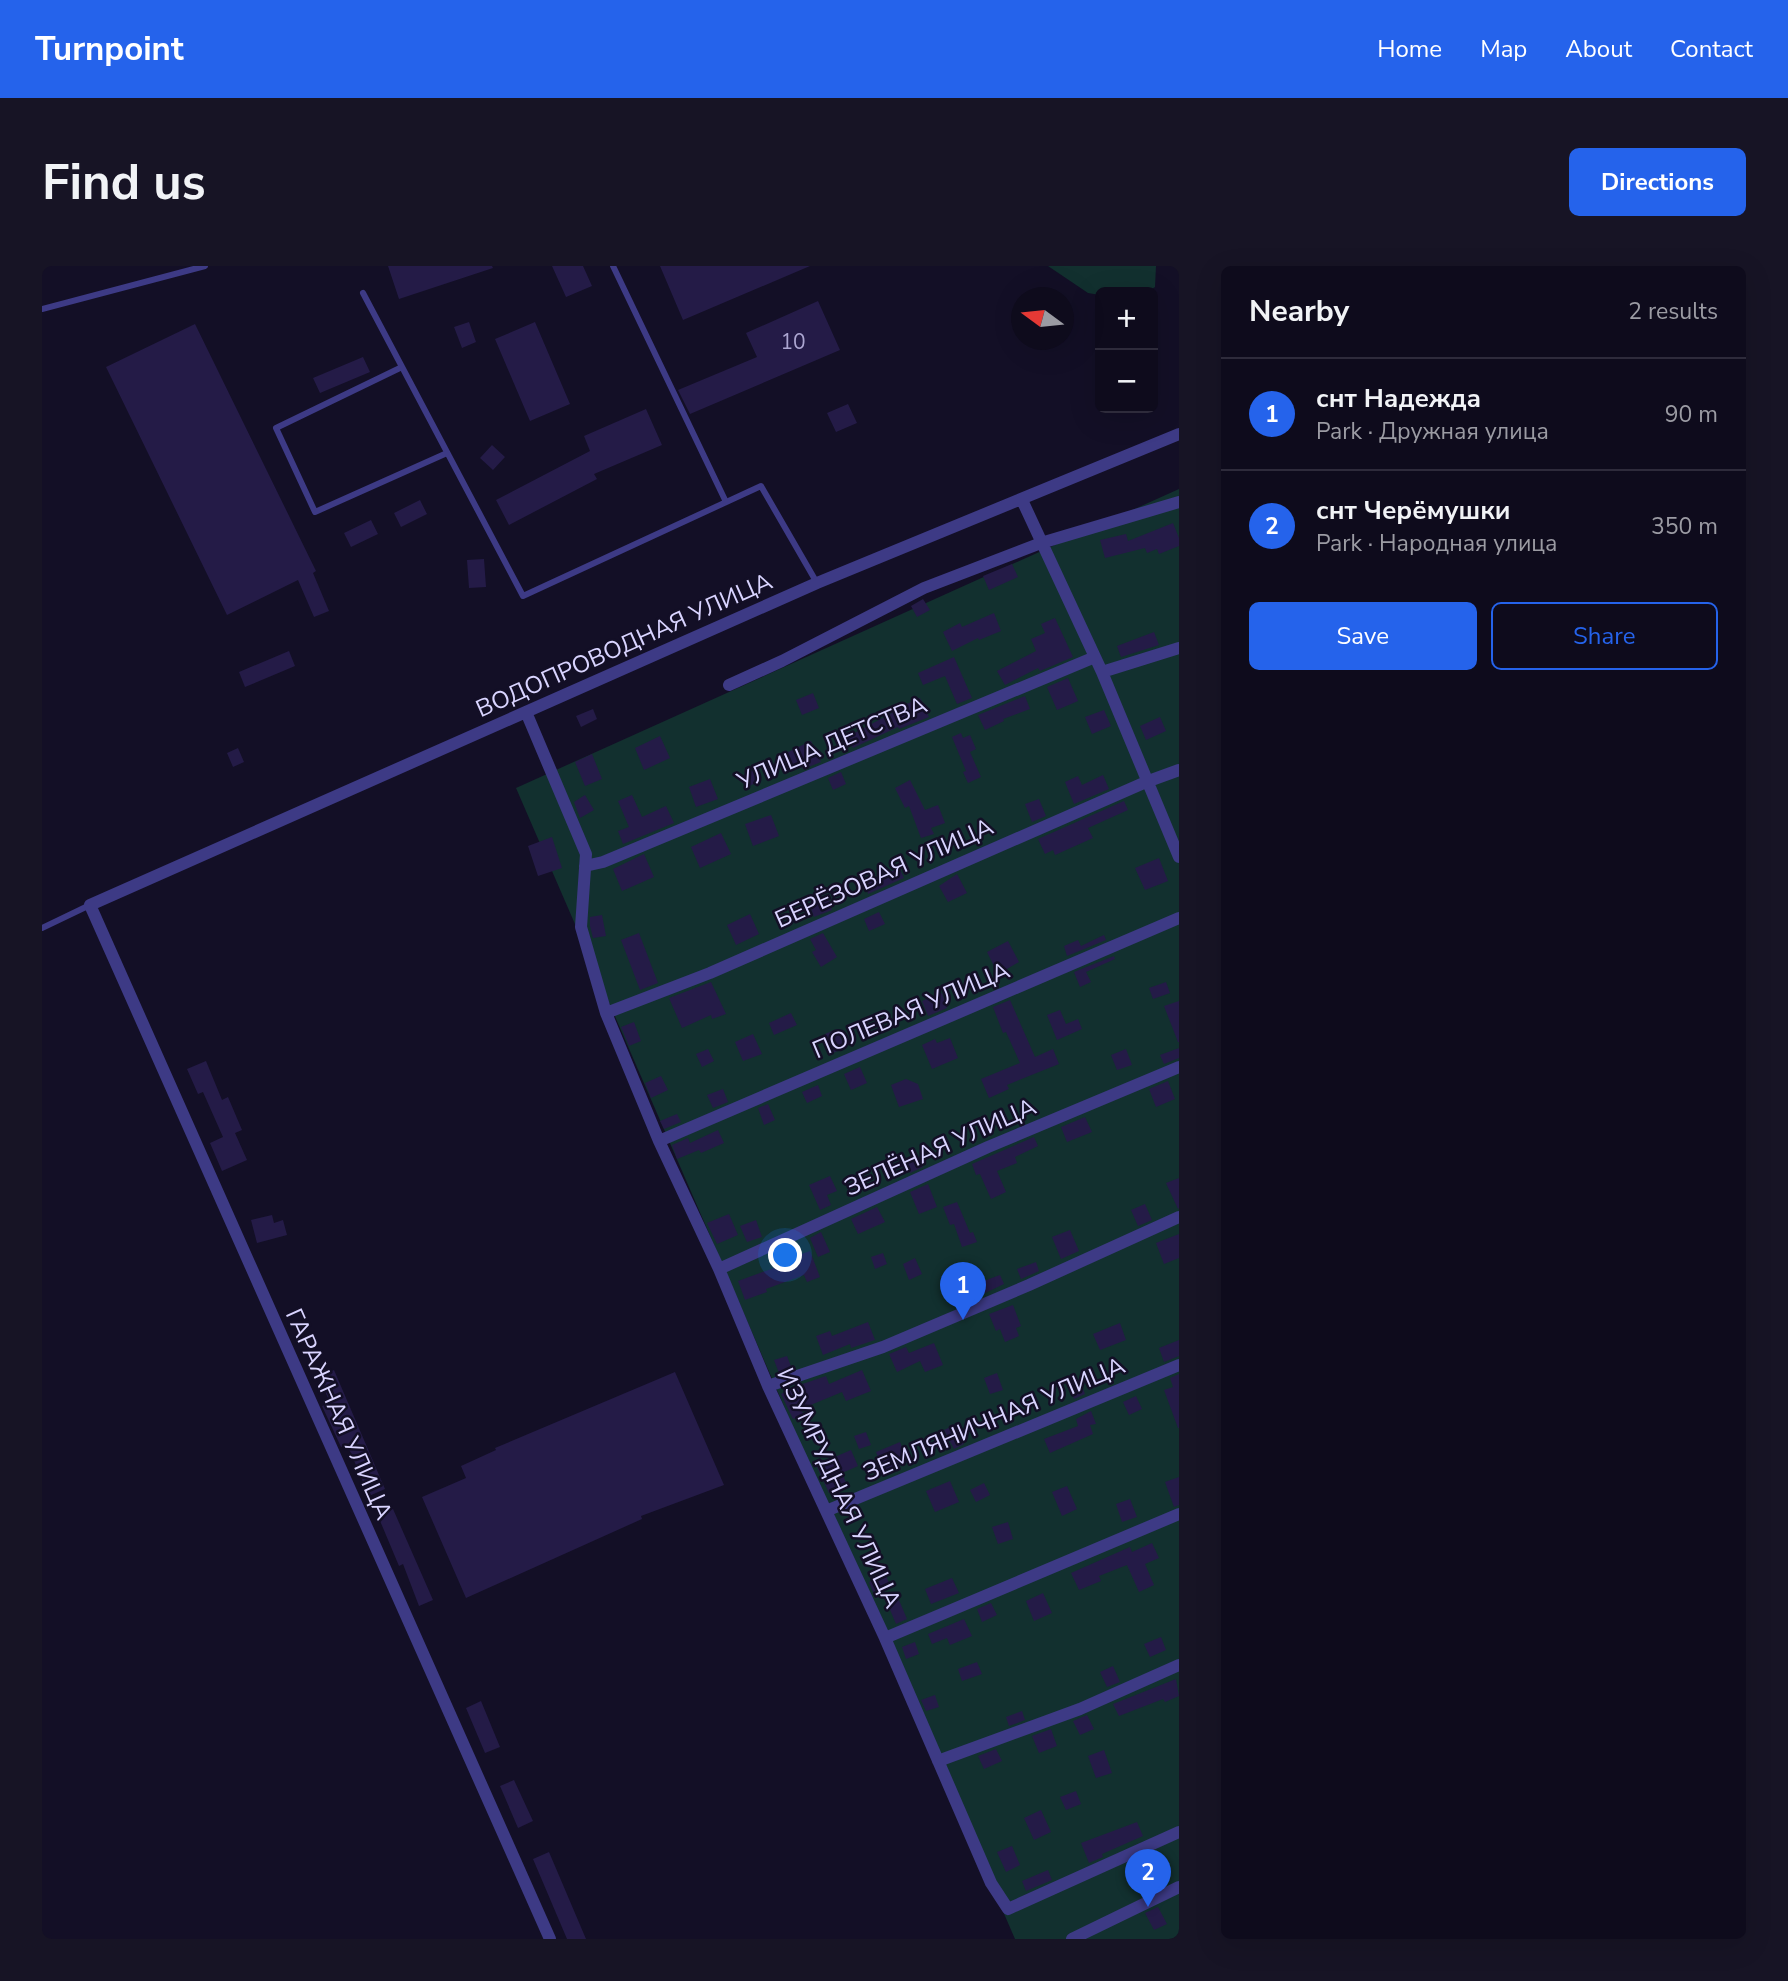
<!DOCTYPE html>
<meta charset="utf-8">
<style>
:root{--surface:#0e0b1c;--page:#171425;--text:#f1f3f6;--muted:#9b9ba3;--line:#2e2b3b;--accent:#2563eb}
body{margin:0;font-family:"Nunito Sans",sans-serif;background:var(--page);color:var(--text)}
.controls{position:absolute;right:21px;top:21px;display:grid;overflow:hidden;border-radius:10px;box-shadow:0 7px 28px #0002}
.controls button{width:63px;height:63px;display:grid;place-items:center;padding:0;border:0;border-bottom:2px solid var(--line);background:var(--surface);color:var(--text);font:35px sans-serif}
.compass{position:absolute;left:969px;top:21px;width:63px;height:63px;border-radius:50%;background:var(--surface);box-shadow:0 7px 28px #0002;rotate:285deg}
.you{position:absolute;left:744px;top:990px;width:24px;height:24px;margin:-18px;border:5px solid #fff;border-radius:50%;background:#1a73e8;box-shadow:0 0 0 10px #1a73e833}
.badge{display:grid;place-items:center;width:46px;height:46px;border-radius:50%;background:var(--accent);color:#fff;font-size:23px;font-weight:700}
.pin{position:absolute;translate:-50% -58px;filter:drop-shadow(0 2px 4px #0008)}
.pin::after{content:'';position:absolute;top:37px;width:24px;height:21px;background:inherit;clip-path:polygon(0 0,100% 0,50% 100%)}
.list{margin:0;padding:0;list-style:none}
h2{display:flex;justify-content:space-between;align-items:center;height:91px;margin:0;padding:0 28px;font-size:30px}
h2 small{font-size:23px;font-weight:400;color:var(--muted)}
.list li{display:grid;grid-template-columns:46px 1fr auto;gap:21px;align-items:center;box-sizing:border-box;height:112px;padding:0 28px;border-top:2px solid var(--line)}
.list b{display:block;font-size:26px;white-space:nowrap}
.list p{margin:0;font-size:23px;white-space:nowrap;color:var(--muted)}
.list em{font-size:23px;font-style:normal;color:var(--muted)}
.actions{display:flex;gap:14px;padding:21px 28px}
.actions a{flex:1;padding:16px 0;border:2px solid var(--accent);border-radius:10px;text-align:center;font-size:24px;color:var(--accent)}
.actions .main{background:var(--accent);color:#fff}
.map{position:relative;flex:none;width:1137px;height:1673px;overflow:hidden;border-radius:10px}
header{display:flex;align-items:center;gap:42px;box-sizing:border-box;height:98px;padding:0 35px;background:var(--accent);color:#fff}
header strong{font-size:33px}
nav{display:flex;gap:38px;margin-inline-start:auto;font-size:24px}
.intro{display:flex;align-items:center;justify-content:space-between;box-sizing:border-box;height:168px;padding:0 42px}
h1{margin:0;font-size:49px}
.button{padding:18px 32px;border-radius:10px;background:var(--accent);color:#fff;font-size:24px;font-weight:700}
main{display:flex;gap:42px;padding:0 42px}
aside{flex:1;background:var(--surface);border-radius:10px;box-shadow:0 7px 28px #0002}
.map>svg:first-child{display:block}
.green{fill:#12302f}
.building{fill:#241b47}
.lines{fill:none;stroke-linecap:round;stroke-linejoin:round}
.lane{stroke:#3d3a85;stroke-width:6}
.street{stroke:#3d3a85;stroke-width:12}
.labels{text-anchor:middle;stroke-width:5;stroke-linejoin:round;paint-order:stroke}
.number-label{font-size:21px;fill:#aca6d1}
.street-label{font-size:24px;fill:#d9d4ff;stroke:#130f26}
</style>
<header>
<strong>Turnpoint</strong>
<nav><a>Home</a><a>Map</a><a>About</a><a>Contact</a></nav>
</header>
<div class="intro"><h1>Find us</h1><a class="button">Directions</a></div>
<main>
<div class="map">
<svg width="1137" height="1673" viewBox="0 0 1137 1673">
<rect width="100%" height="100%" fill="#130f26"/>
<path class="green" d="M1006,0H1114L1113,21L1105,26H1058V29L1046,27Z
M1137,223V1673H973L474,522Z"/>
<path class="building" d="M346,0H450L451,2L357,33Z
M510,0H541L550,20L524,31Z
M618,0H768L641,54Z
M776,35L798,84L648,148L636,124L715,91L704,67Z
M427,56L434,76L420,82L412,61Z
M493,56L528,138L488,155L453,73Z
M153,58L274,305L271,307L287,345L272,351L256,314L185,349L64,101Z
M321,91L328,106L278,127L271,112Z
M806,138L815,157L794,166L785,147Z
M604,143L620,179L552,208L555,213L467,259L454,234L548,185L542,170Z
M450,179L463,191L451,204L438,192Z
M378,234L385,248L359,261L352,247Z
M329,254L336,268L309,281L302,267Z
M1131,257L1137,272V280L1117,288L1115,283L1105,287L1103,282L1063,292L1058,274L1084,268L1086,275Z
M442,293L444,321L427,322L425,294Z
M970,298L976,311L947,324L941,310Z
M881,333L888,344L875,351L869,340Z
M952,347L959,365L937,374L936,372L910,385L901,366L918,357L920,361Z
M1013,352L1031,391L998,405L996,402L963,419L955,405L994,385L989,373L1003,367L999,358Z
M1112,366L1117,379L1079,391L1075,380Z
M247,385L253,400L203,421L197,406Z
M912,391L930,432L915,438L903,410L881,419L876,407Z
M1026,412L1036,435L1015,444L1005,421Z
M771,427L777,442L760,449L754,434Z
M983,430L988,443L961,453L962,455L943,464L936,449Z
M878,432L887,451L857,463L856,461L811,482L805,471L850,447L849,445Z
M551,443L555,453L539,461L534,450Z
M1062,444L1069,460L1050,468L1043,451Z
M1118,451L1124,465L1104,474L1098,460Z
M919,467L921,472L928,469L934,483L928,486L939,511L926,517L921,506L924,505L910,471Z
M618,470L628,492L602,504L593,482Z
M769,475L779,496L761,503L758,497L749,501L742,488Z
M196,482L202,496L191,501L185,487Z
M550,488L560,513L543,520L533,496Z
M711,504L717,515L704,522L698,512Z
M799,506L804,518L791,524L786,512Z
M1061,509L1067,523L1032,538L1023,516L1036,510L1040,519Z
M668,513L676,533L654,541L647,521Z
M868,514L883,544L896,539L903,557L889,562L892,568L879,572L867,540L863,542L853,522Z
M543,529L552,544L538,552L532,536Z
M590,529L600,551L624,540L632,557L581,578L576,565L587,561L576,535Z
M997,533L1004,550L990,556L983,538Z
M1082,535L1086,544L1046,562L1051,572L1013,589L1011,584L1003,588L996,573Z
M729,549L737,570L711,580L703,558Z
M679,567L689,588L658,602L649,581Z
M510,571L520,602L496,610L486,580Z
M602,588L612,611L580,625L571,603Z
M1117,592L1126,615L1103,624L1093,602Z
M857,601L862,612L826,628L823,615L845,608Z
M915,608L925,627L906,636L897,620Z
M787,634L790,644L772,651L768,640Z
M837,646L843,658L827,665L822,653Z
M708,648L717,668L694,679L685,659Z
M560,649L564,670L551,672L548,660V651Z
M597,667L616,717L598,724L579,674Z
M781,667L795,691L779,701L770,686L774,684L768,673Z
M1062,669L1064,674L1025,690L1022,680L1036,674L1039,680Z
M966,675L977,696L956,708L945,686Z
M1072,690L1073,693L1044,706L1049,716L1038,721L1032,706Z
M669,716L684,748L670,753L669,749L640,762L627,732Z
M1124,716L1128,727L1111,733L1107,722Z
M900,727L905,742L886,750L880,735Z
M968,734L993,791L1011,783L1017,798L965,819L967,823L947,832L939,813L978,797L964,766L961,767L951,741Z
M1137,735V776H1136L1122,740Z
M1018,744L1024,758L1036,753L1040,763L1015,774L1005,749Z
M749,747L755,759L732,769L727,757Z
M592,756L599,775L587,780L579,761Z
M795,763L803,782L791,787L783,768Z
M711,768L720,788L701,795L693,776Z
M908,772L916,792L890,803L880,779L893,773L895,777Z
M1137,782V792L1122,798L1118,789Z
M666,783L672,795L660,801L654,788Z
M1084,783L1090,799L1075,804L1069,789Z
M164,795L180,834L186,831L200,864L193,867L205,894L180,905L168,877L181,871L161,826L156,828L145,803Z
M818,801L825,817L809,824L802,808Z
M619,810L626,824L609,832L603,817Z
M864,813L876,818L881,833L857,841L849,819Z
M1126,815L1133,833L1114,841L1107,823Z
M776,819L780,830L765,837L760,826Z
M681,823L686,836L671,842L665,829Z
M726,838L733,854L722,859L716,842Z
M635,848L639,856L622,863L618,855Z
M1043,851L1050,866L1025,876L1019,861Z
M676,864L682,877L659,887L657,884L635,893L630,879L646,872L648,877Z
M992,871L996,880L973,891L975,897L955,905L964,926L949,933L938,908L934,909L930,898Z
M877,891L881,901L868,907L864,897Z
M788,910L795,925L785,929L789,939L778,944L767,919Z
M1137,912V942L1136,943L1124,917Z
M886,918L895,941L877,948L868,926Z
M915,936L928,967L931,966L935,976L920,981L912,958L908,959L901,941Z
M1103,938L1110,954L1096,960L1089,944Z
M835,941L843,956L816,968L809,953Z
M687,948L696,969L675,978L665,957Z
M230,949L232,957L241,954L245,969L215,977L209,954Z
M714,954L720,971L705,976L698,960Z
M1028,964L1037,985L1019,993L1010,971Z
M779,966L788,986L776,991L768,972Z
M1137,968V992L1122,998L1114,977Z
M768,985L778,1011L765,1016L762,1009L724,1023L725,1026L703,1034L696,1015L732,1002L731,998Z
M841,987L845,998L833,1003L829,991Z
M873,992L880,1008L867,1014L861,998Z
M994,996L997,1005L979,1013L975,1003Z
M958,1009L962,1018L922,1037L917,1024Z
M971,1039L979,1060L974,1062L977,1070L963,1076L958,1063L954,1065L947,1048Z
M826,1056L833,1074L809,1082L808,1078L781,1089L774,1070L788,1065L790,1070Z
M1078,1057L1084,1074L1058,1084L1051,1068Z
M1137,1074V1090L1122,1096L1117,1082Z
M892,1077L901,1099L883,1106L878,1095L855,1106L847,1088L864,1081L867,1087Z
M745,1090L750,1103L737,1107L732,1094Z
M292,1104L343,1223L327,1230L305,1178L299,1181L280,1140L288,1137L277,1111Z
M820,1104L829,1125L804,1135L800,1126L759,1143L762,1149L751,1153L739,1128L743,1126V1124L784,1110L787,1118Z
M633,1106L682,1219L599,1250L600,1253L424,1332L380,1231L424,1212L419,1200L454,1184L453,1182Z
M955,1107L961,1124L948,1128L942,1112Z
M1137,1108V1162H1136L1122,1124L1131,1121L1128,1112Z
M1038,1116L1043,1128L1032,1133L1027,1121Z
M1094,1130L1100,1143L1087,1149L1081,1136Z
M1049,1145L1054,1158L1048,1159L1051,1168L1008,1187L1002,1173L1036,1160L1034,1153Z
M917,1157L922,1166L917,1169L922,1178L912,1183L902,1164Z
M824,1166L829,1179L817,1183L812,1170Z
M858,1176L866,1196L842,1206L834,1186Z
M809,1184L816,1200L800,1207L805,1219L787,1227L774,1199Z
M1137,1211V1239L1132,1241L1123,1216Z
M908,1215L917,1236L893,1246L884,1225Z
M942,1217L948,1229L934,1236L928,1224Z
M1025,1220L1035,1243L1020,1250L1010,1226Z
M1088,1233L1095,1251L1080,1256L1074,1238Z
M351,1243L391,1334L377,1340L361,1298L357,1300L336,1250Z
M966,1256L971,1273L956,1278L950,1261Z
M1110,1277L1117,1292L1103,1298L1112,1319L1097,1326L1085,1299L1057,1310L1059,1315L1037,1324L1029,1307L1088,1281L1090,1286Z
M844,1309L848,1320L831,1326L827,1316Z
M910,1312L917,1327L889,1338L883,1323Z
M1001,1327L1010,1347L992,1355L984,1335Z
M857,1334L865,1353L854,1358L846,1339Z
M949,1337L955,1349L940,1356L935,1343Z
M922,1353L930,1370L908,1379L905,1372L890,1378L886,1368Z
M1119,1371L1124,1384L1108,1391L1102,1378Z
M873,1376L877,1388L864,1393L860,1381Z
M935,1396L940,1408L920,1415L916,1403Z
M1071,1400L1078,1416L1065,1421L1058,1406Z
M1134,1413L1137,1430L1123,1436L1121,1433L1077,1450L1071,1438Z
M893,1429L897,1441L884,1445L879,1434Z
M439,1435L458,1481L443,1487L424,1442Z
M980,1445L983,1454L967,1460L964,1451Z
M1045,1449L1052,1463L1038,1469L1031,1455Z
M1009,1463L1015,1480L997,1487L990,1470Z
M954,1483L960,1495L942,1503L936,1490Z
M1062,1484L1070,1507L1054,1512L1046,1490Z
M472,1514L491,1555L476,1562L458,1520Z
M1034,1525L1039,1538L1024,1544L1018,1531Z
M999,1544L1009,1566L992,1574L982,1552Z
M1095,1556L1101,1570L1060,1588L1061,1591L1047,1597L1039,1577Z
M970,1580L978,1599L964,1606L955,1586Z
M507,1586L544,1673H525L491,1593Z
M1006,1604L1010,1614L984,1625L980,1615Z
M1116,1641L1125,1658L1112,1664L1103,1647Z"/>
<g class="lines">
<path class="lane" d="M571,0L684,236
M321,27L481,330L719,220L775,317
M0,43L163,0
M360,101L234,162L273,246L405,187
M0,662L48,639"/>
<path class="street" d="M980,234L1060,406L1137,591
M1060,406L1137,382
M687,419L740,395L882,322L999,277L1137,236
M484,446L544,588L539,661L564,747L617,875L677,1003L726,1120L843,1372L1137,1248
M543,600L561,596L1053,391
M564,747L668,707L1104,516L1137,504
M617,875L1137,652
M677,1003L946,881L1137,801
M726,1120L841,1081L987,1019L1137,951
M784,1245L1137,1099
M843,1372L949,1617L966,1643L1137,1566
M896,1495L1038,1443L1137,1399
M508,1673L48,639L775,317L1137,168
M1030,1673L1137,1621"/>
</g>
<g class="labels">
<g class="number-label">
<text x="751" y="83">10</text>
</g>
<g class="street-label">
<text transform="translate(582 379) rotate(-24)" y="8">ВОДОПРОВОДНАЯ УЛИЦА</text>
<text transform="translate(790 477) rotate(-23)" y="8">УЛИЦА ДЕТСТВА</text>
<text transform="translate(842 607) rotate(-24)" y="8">БЕРЁЗОВАЯ УЛИЦА</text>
<text transform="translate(869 744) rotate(-23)" y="8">ПОЛЕВАЯ УЛИЦА</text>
<text transform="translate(898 881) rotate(-24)" y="8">ЗЕЛЁНАЯ УЛИЦА</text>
<text transform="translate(297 1148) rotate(66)" y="8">ГАРАЖНАЯ УЛИЦА</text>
<text transform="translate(952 1153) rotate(-23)" y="8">ЗЕМЛЯНИЧНАЯ УЛИЦА</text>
<text transform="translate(797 1222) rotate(65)" y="8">ИЗУМРУДНАЯ УЛИЦА</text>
</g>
</g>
</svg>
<div class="controls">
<button>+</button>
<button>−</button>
</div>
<svg class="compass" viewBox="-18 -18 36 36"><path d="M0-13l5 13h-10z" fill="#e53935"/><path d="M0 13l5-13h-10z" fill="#9b9ba3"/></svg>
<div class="you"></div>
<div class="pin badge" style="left:921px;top:1054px">1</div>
<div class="pin badge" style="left:1106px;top:1641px">2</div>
</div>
<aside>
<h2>Nearby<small>2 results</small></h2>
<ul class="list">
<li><span class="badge">1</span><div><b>снт Надежда</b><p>Park · Дружная улица</p></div><em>90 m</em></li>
<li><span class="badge">2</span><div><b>снт Черёмушки</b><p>Park · Народная улица</p></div><em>350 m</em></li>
</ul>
<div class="actions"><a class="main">Save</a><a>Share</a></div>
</aside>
</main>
